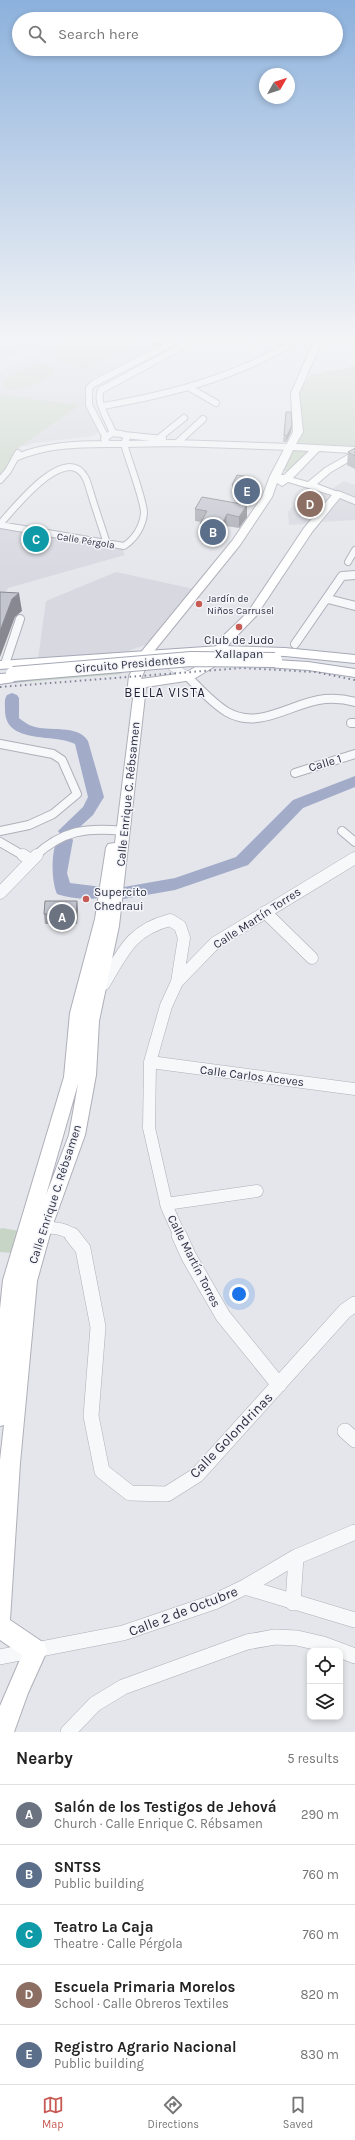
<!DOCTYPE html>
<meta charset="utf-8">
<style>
:root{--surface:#fff;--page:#f6f6f6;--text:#222;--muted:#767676;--line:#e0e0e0;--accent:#c75b53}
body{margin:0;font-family:Karla,sans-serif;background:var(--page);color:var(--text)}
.controls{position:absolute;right:12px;bottom:12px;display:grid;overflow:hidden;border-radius:8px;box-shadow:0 2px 6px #0003}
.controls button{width:36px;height:36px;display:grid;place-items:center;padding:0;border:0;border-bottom:1px solid var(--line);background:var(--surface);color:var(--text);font:20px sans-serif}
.compass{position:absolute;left:259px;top:68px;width:36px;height:36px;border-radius:50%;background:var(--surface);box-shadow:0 2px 6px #0003;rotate:51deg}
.you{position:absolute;left:239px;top:1294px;width:14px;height:14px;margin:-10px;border:3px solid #fff;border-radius:50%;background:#1a73e8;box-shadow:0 0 0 6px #1a73e833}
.badge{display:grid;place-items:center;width:26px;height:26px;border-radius:50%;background:var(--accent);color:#fff;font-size:13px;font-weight:700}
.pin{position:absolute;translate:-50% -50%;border:2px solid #fff;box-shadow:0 1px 4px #0006}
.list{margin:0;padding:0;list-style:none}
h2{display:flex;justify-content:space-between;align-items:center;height:52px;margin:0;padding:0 16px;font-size:17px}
h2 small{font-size:13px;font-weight:400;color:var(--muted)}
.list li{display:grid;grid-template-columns:26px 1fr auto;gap:12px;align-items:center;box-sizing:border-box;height:60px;padding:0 16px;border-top:1px solid var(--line)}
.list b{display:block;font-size:15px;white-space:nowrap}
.list p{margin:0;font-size:13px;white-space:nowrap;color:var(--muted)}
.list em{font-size:13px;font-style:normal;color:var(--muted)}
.icon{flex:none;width:22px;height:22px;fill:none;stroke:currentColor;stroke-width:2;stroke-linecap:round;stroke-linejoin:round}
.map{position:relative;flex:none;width:355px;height:1732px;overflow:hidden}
.search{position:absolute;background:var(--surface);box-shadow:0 2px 6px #0003;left:12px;right:12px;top:12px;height:44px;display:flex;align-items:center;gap:10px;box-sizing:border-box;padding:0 14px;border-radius:22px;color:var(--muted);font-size:15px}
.sheet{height:352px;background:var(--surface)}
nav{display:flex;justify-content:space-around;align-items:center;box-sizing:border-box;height:56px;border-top:1px solid var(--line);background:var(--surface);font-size:11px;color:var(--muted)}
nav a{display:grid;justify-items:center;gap:2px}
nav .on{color:var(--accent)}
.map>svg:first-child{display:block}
.built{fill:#d7d8e0}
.green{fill:#c7d5c6}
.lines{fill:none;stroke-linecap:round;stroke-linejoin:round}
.river{fill:#a2acc9;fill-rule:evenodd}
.minor-far3-casing{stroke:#aeafb9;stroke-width:8}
.minor-far2-casing{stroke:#aeafb9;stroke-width:10}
.minor-far1-casing{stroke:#aeafb9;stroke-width:13}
.minor-casing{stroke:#aeafb9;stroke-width:16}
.tertiary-casing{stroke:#aeafb9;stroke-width:1}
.secondary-casing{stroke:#aeafb9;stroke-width:2}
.primary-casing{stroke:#a5a8b6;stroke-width:2}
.minor-far3{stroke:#f7f8fa;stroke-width:6}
.minor-far2{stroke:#f7f8fa;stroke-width:8}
.minor-far1{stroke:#f7f8fa;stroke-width:12}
.minor{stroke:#f7f8fa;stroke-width:15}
.tertiary{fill:#f7f8fa;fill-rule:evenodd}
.secondary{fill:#fff;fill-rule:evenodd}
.primary{fill:#fff;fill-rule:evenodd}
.rail{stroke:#7f8294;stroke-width:2;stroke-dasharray:1.5 3.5;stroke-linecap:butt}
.primary-bridge-casing{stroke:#a5a8b6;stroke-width:16;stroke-linecap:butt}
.primary-bridge{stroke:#fff;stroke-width:14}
.wall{fill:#a7a9b1}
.shaded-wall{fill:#888990}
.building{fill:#c2c4ce;stroke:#888990}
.poi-dot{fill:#c75b53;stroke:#f4f5f9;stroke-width:1.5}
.labels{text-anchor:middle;stroke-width:3;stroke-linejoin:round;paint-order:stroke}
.far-street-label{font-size:10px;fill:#2d3043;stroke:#f4f5f9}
.far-poi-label{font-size:10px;fill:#2d3043;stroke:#f4f5f9;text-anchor:start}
.poi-label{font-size:12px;fill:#2d3043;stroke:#f4f5f9}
.street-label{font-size:12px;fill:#2d3043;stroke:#f4f5f9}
.neighbourhood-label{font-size:13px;letter-spacing:1px;fill:#1f2134;stroke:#f4f5f9}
.near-street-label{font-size:14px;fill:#2d3043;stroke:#f4f5f9}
</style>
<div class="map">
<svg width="355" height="1732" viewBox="0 0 355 1732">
<rect width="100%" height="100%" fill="#e5e6eb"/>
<path class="built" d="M0,341H168L96,377L88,384L84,393L88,411L100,431L93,436L34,443L18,448L7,470L0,478V371L40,351L32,347L0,361Z
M344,481L355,485V501L330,490Z
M309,487L332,496L308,524L289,525L288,512Z
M341,499L355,505V520L320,522Z
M0,527L122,548L125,555L8,588L0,602Z
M116,572L198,590L151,643L125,652L38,659L46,601Z"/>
<path class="green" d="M71,341H136L138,342L84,370L46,353Z
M43,364L54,367L55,372C45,381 14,396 2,386L4,379L33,366Z
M355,366V446L296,445L301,427L297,394L310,375Z
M0,395L80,405L18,448L7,470L0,478Z
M293,449H312L290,471H282Z
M118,672L122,674L0,684V681Z
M2,1228L19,1231L13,1253L0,1252V1229Z"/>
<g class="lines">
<path class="river" d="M12,693L17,695L19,698V718C23,721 28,725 32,726C48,732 78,724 88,741L104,797L93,815L70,836L73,840L67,873L70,883L102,887L104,892L102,897C90,901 69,898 57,894C51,881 50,845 61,835L58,831L83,807L88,797L75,744C54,733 5,745 5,710C5,705 4,699 7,695Z
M355,776V787L303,808L248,865L175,890L118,900L112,899L110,894L112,889L118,888L175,878L236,857L293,800Z"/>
<defs>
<path id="minor-far3" d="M190,388L216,403
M103,406C172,394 236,377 296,341
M112,433L122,434L127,437L124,444H108L104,439Z
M113,433C109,421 95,402 101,390L179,348L186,341
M124,435L163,439
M105,436L89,405V388L93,384L168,345L172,341
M159,438L184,418
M177,443L203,419
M15,458C45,445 76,444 108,444
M0,480L8,471L18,453
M338,494L355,501
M0,524C13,510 65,442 85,477C88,482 89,489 91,494C96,511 102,527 107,544
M0,525L124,546C135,539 143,526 144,513C144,500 128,459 124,444L174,443L290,447
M348,562L355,550"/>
<path id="minor-far2" d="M328,599L355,606
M295,644L342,576L355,575
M5,664L20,619
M188,677C200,689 212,703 227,712C260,731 292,702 325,699C336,698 345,699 355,702
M351,723H355
M0,744L53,754L62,760L77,794L53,814L29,825L0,831
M295,773L355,754
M342,831L355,842
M0,842L24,856
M35,856C63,830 87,827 124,831"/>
<path id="minor-far1" d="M23,855L31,860
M0,893L37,855
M265,912L312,958
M100,984H104C123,952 131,930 170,920L180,926L184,938L177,982
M150,1062L355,1089
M166,1204L257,1191
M43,1227C53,1228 66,1228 73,1236
M180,1236L167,1207L149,1128L150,1062L166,1006L177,982L215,943L355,858"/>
<path id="minor" d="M72,1235L83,1249L98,1327L91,1416L102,1471L130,1493L167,1494L197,1475L345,1311L355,1304
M179,1235L189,1257L223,1316L279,1385
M345,1431L355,1440
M245,1587L355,1620
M293,1603L296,1557
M0,1657L123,1633L214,1602L245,1587L296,1557L355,1532
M68,1732L95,1704L123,1687L247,1642L275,1637L297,1638L323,1644L355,1656"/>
<path id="tertiary" d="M171,661L192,674L194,677L192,680H184L167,668L166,665Z"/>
<path id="secondary" d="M314,341H322L299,393L303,432L296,444L355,447V458L331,472L317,484L343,494L312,532L256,616L230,643L217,665L192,680L146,687L119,926L99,1021L96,1075L85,1135L52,1227L37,1281L20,1463L10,1620L44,1643L47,1651L28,1693L14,1732H0V1706L22,1655L0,1640V1460L4,1425L0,1426V1309L3,1280L64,1077L70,1013L95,919L106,848L108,844L115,843L133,698L127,694L129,676L142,651L232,541L262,497L270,476L293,432L291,393ZM293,450L309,451L284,475H281ZM319,451L351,453L325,468L308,482L293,478ZM288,482L332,495L304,528L248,612L221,638L209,659L185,673L141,679L151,655L240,545L272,497L277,483L282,486ZM78,1084L69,1135L46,1195Z"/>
<path id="primary" d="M220,646L285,648L355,655V663L285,656L220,654L0,669V661Z
M259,659L308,662L355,669V677L308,670L254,666L252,663L254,660Z
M29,672L34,673L36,676L34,679L0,684V674Z"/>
</defs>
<use href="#minor-far3" class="minor-far3-casing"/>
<use href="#minor-far2" class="minor-far2-casing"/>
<use href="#minor-far1" class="minor-far1-casing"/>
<use href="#minor" class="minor-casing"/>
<use href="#tertiary" class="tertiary-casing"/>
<use href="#secondary" class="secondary-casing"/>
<use href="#primary" class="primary-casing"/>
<use href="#minor-far3" class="minor-far3"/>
<use href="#minor-far2" class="minor-far2"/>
<use href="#minor-far1" class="minor-far1"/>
<use href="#minor" class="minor"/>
<use href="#tertiary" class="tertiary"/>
<use href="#secondary" class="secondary"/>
<use href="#primary" class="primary"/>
<path class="rail" d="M0,687L242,668L315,672L355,680"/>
<defs>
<path id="primary-bridge" d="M13,674L191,659L275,660"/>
</defs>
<use href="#primary-bridge" class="primary-bridge-casing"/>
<use href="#primary-bridge" class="primary-bridge"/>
</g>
<path class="wall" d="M144,341H163L156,346Z
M286,412L292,425L291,432L286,442H283Z
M355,448V469L347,465L348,452Z
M232,485L248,487L244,496L232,494Z
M195,509L247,517L239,528L226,526L220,540L200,536V524L201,522L195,521Z
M77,901L78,910L77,924H45L44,914Z"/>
<path class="shaded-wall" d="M155,341H163L156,346Z
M292,425L291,432L286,442L287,436Z
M249,477L248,487L244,496V487Z
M247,505V517L239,528V517Z
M227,514L226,526L220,540V528Z
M19,593L22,611L15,617L0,657V631L12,599Z
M77,901L78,910L77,924L76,915Z"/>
<path class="building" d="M286,412H291L292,425L287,436L284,435Z
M355,448V456L348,452Z
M237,475L249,477L244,487L232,485Z
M202,497L247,505L239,517L227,514L220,528L200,524L207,511L195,509Z
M0,592L19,593L12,599L0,631Z
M45,901H77L76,915L44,914Z"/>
<linearGradient id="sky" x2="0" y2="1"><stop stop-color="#8cb1dc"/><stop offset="0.58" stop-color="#f3f4f6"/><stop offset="1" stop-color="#f3f4f6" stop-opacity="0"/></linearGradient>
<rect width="355" height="584" fill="url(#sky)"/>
<g class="poi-dot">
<circle cx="199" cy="604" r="4"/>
<circle cx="239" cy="627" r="4"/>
<circle cx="86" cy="899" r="4"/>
</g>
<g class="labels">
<g class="far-street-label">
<text transform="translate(86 540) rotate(9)" y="4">Calle Pérgola</text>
</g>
<g class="far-poi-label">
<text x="207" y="602">Jardín de<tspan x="207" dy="12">Niños Carrusel</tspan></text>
</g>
<g class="poi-label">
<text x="239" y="644">Club de Judo<tspan x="239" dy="14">Xallapan</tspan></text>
<text x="94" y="896" text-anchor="start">Supercito<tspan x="94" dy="14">Chedraui</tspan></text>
</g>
<g class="street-label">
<text transform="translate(130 664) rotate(-5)" y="4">Circuito Presidentes</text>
<text transform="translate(325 763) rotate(-17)" y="4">Calle 1</text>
<text transform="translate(128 794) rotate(-84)" y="4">Calle Enrique C. Rébsamen</text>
<text transform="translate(257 918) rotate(-33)" y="4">Calle Martín Torres</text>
<text transform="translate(252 1076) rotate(7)" y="4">Calle Carlos Aceves</text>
<text transform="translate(55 1194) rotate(-72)" y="4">Calle Enrique C. Rébsamen</text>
<text transform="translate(194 1261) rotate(63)" y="4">Calle Martín Torres</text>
</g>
<g class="neighbourhood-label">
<text x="165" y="697">BELLA VISTA</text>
</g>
<g class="near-street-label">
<text transform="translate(231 1435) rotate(-46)" y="5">Calle Golondrinas</text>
<text transform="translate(183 1611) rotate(-21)" y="5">Calle 2 de Octubre</text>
</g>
</g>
</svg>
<div class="controls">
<button><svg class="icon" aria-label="locate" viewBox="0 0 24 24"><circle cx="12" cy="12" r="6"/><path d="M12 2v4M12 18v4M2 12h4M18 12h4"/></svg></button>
<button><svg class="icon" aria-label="layers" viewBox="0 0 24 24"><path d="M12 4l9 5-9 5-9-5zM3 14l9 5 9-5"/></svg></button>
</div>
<svg class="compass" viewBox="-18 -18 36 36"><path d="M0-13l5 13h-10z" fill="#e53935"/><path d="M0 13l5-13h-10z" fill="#767676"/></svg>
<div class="you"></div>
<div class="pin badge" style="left:62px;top:917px;background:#6b7280">A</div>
<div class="pin badge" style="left:213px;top:532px;background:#5c6f8a">B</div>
<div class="pin badge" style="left:36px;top:539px;background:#0f9aa8">C</div>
<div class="pin badge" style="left:310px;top:504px;background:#8d6e63">D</div>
<div class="pin badge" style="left:247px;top:491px;background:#5c6f8a">E</div>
<div class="search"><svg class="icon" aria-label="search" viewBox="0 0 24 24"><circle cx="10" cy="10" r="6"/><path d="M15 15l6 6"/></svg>Search here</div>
</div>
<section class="sheet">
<h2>Nearby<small>5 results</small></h2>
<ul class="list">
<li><span class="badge" style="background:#6b7280">A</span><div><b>Salón de los Testigos de Jehová</b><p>Church · Calle Enrique C. Rébsamen</p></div><em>290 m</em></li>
<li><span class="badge" style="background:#5c6f8a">B</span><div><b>SNTSS</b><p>Public building</p></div><em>760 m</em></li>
<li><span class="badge" style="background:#0f9aa8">C</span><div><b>Teatro La Caja</b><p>Theatre · Calle Pérgola</p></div><em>760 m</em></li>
<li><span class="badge" style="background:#8d6e63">D</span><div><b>Escuela Primaria Morelos</b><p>School · Calle Obreros Textiles</p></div><em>820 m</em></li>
<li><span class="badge" style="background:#5c6f8a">E</span><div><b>Registro Agrario Nacional</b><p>Public building</p></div><em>830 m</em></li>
</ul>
</section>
<nav>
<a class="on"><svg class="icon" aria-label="map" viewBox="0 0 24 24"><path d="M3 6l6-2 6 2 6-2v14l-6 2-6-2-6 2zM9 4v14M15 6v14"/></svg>Map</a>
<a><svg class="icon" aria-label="directions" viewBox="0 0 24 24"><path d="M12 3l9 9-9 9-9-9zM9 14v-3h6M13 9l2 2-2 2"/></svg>Directions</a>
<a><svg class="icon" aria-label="saved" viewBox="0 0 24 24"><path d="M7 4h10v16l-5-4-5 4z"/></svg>Saved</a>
</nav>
